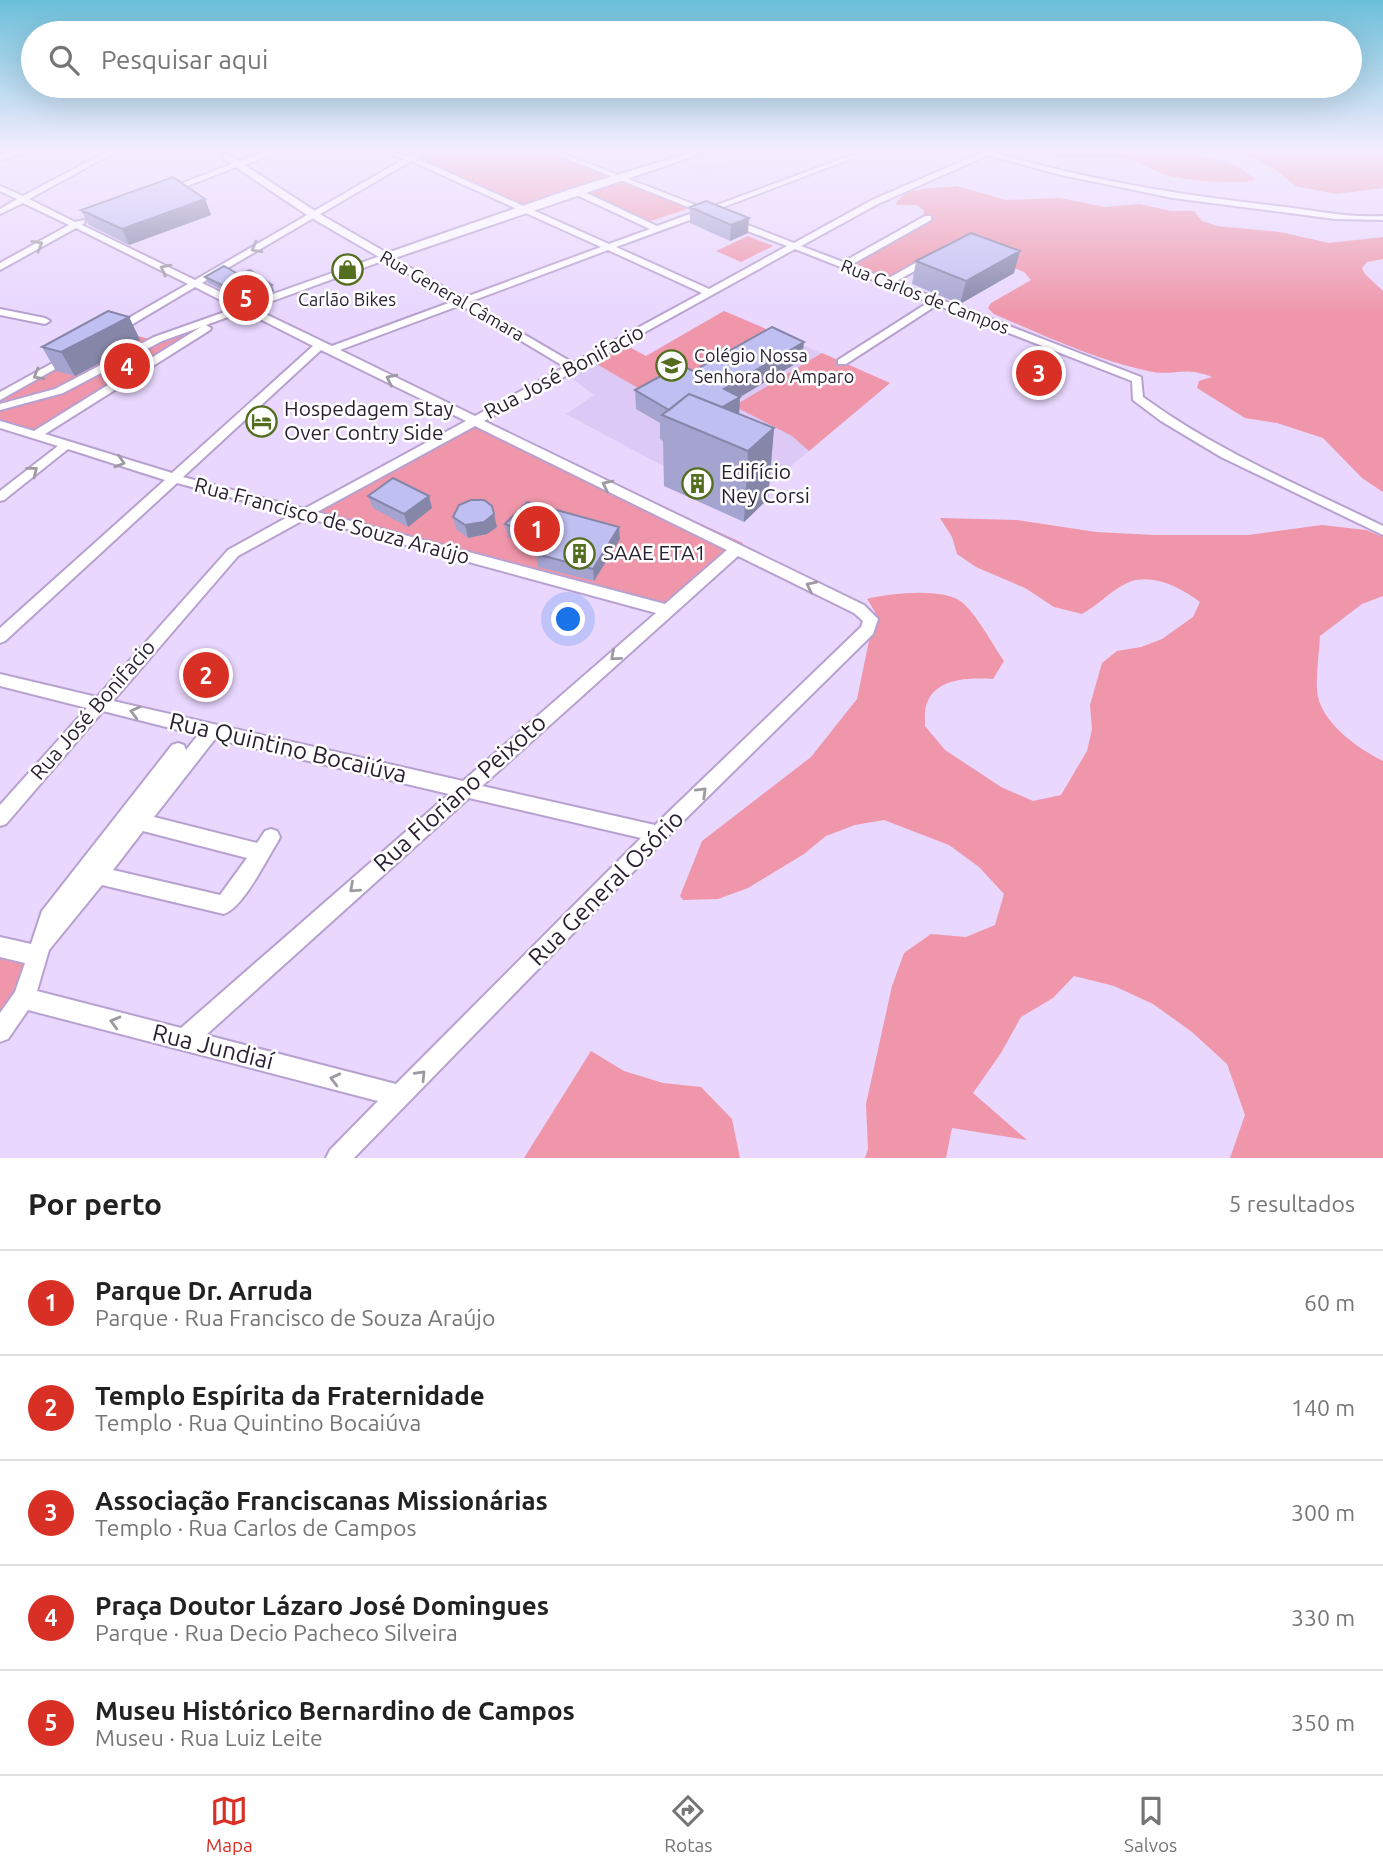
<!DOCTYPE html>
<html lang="pt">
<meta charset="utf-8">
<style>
:root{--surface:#fff;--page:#f6f6f6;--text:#222;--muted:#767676;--line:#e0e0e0;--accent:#d93025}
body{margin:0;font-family:Ubuntu,sans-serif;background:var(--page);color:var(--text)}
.you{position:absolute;left:569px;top:620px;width:24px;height:24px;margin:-18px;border:5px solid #fff;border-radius:50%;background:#1a73e8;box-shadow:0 0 0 10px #1a73e833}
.badge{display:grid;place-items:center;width:46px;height:46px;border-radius:50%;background:var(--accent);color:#fff;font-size:23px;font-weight:700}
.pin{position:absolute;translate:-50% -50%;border:4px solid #fff;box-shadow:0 2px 7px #0006}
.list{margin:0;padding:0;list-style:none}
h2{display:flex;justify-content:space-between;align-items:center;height:91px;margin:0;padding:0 28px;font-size:30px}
h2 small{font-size:23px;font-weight:400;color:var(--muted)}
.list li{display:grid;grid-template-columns:46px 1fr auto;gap:21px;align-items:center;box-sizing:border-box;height:105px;padding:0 28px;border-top:2px solid var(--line)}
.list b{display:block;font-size:26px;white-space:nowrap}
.list p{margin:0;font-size:23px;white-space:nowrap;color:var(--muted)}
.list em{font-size:23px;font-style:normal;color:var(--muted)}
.icon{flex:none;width:38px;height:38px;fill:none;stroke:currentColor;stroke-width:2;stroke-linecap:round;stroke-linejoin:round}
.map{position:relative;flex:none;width:1383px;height:1158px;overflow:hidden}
.search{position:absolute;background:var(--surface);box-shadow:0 7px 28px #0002;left:21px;right:21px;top:21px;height:77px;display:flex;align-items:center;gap:18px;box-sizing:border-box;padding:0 24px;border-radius:38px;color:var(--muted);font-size:26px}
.sheet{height:616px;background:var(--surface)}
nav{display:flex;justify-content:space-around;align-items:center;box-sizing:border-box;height:98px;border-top:2px solid var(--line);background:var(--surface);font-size:19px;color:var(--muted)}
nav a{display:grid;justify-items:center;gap:4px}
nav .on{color:var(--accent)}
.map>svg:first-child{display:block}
.built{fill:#dcc9f5}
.green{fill:#ef96aa}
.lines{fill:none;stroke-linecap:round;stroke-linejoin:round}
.street-casing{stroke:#b7a1d0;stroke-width:4}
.secondary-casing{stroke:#b7a1d0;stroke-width:4}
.street{fill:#fff;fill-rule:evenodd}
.secondary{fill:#fff;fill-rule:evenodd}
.wall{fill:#a5a4d0}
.shaded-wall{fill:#8686a9}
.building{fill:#c0bff2;stroke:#8686a9;stroke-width:2}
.oneway{stroke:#9e9aa2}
.labels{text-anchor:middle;stroke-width:5;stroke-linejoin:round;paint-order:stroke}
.far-street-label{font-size:18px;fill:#281f31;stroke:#fff}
.far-poi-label{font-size:18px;fill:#281f31;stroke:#fff}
.street-label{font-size:21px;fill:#281f31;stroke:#fff}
.poi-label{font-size:21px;fill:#281f31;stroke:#fff;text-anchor:start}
.near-street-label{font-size:24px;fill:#281f31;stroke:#fff}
</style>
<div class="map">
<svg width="1383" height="1158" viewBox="0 0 1383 1158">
<rect width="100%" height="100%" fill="#e9d7fe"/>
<path class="built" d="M706,152H738L754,159L704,174L677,161Z
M724,311L890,383L765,488L667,468L566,414L594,395L563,372L620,342L646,356Z"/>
<path class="green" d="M428,152H547L609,176L525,206L419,158Z
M1041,152H1183L1236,165L1256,180L1247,182C1220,182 1193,182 1166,175C1152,171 1141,161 1126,159C1097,155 1069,163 1041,152Z
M1240,152H1383V188L1336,194L1295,186L1275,169Z
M620,180L690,208L651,221L584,192Z
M957,186L1006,200L1060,198L1104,207L1140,204L1171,211H1194L1202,221L1217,226L1280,232L1329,243L1383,237V259L1367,262L1362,268L1365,274L1383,291V492L1362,478L1323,438L1277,423L1245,418L1197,388L1199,381L1212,377C1184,365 1172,377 1148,371C1096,360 1043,335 994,314L988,308L991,303L1031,280L1024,272C1005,266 977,243 960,241C933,237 927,293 872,276L873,271L858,265L859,261L899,239L903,232L923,217L924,211L917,205H896C903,185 938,189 957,186Z
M748,236L773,246L741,262L716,251Z
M724,311L785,337L655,398L588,359L620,342L646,356Z
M218,319L39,432L0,420V409L63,391L159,341Z
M118,331L154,340L56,390L0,402V399Z
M822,353L890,383L809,451L792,436L734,406Z
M474,421L743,543L667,609L309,514Z
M940,518L1017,520L1096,532L1154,535H1248L1322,525L1366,530L1383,537V596L1362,604L1320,636C1319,654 1316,673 1317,691C1320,722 1357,748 1383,761V1158H1230L1245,1115L1227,1064L1192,1032L1153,1004L1114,986L1074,976L1053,998L1021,1017L1001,1053L973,1093L1027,1140L952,1128L946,1158H865L868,1149L866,1104L892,986L904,953L931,934L966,937L995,925L1004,894L979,867L949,845L884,820L855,825L826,836L804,854L748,888L718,899L683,900L680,896L702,841L811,757L857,699L875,612L867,599C888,593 946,587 963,603C980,619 991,643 1004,661L993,679C971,678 937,677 927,703C924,709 925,720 925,726L945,750L1001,787L1033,801L1061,795L1087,751L1092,729L1090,705L1102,663L1117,651L1141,647L1162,639L1193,617L1200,602C1181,588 1152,572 1127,583C1113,589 1097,606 1082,614L1054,607L1025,588L976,567L957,554L952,537Z
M0,953L34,959L0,1027Z
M591,1051L624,1071L663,1083L701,1087L732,1119L740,1158H524Z"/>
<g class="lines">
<defs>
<path id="street" d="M106,152H115L29,199L75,222L84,220L85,222L82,225L195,280L404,159L383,152L410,156L416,152H424L416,158L609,244L650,229L572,193V189H578L657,226L698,211L550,152H559L706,209L860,152H869L713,211V215L706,214L616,247L709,289L787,246L729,224V220H735L794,243L872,200L983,152H993C1086,180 1181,195 1277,206C1312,210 1347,218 1383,216V220L1335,219L1173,198L1061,175L988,155L878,204L801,246L843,262L925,216H931V220L851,265L887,279L928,256H934V260L895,282L1141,377L1143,397C1217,451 1301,486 1383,526V535L1221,457L1161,421L1133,400L1132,381L937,305L846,364H838V360L929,302L795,249L484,421L864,605L878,619L873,634L664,840L354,1158H326L330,1150L378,1101L28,1010L8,1039L0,1042V1013L15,992L25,963L0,957V937L31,944L42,911L172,745L178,743L184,745L186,750L198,735L103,711L6,824L0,826V805L87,708L0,686V674L97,697L228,550L293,514L177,483L5,641L0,643V628L165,480L68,449L4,500L0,501V491L58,446L0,428V421L34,431L201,327L162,341L63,393L0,410V404L55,389L154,337L236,308L195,287L121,331H113V327L188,284L76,228L0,270V263L69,225L23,203L0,214V209L17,199L0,191V186L23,196ZM411,161L601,247L463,298L386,254L245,304L202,283ZM608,250L702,293L573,363L469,302ZM385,260L454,301L332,346L253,308ZM461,305L565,367L475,416L340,350ZM244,311L313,346L172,473L45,434L210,330L211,328L206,325ZM321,350L466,421L304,509L183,477ZM475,426L727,550L665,604L317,512ZM307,518L656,613L463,781L113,701L238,556ZM738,556L854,613L863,621L861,627L655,825L482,786ZM215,739L449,794L181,1028L37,991L49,950L102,885L224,914C244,906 265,862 277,843L280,837L277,831L271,829L265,831L257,843L154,817ZM469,798L641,838L396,1084L206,1035ZM143,831L247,858L220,895L113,870Z
M234,163L241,165L172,192L165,190Z
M0,309L45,318L50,321L45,324L0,315Z
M69,354L73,355V359L0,400V392Z"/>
<path id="secondary" d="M13,152H33L0,160V154Z
M264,152H277L245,165L318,213L387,253L571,189L692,152H706L386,261L310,217L221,157L226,154L239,161Z"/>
</defs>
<use href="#street" class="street-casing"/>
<use href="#secondary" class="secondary-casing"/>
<use href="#street" class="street"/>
<use href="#secondary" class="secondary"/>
</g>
<path class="wall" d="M205,199L211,215L129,245L89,225L81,210Z
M706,201L748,233L730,241L690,223V207Z
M916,261L1014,273L960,304L912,284Z
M238,274L274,291L245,301L208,283L205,277Z
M129,317L140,340L124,350L75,376L56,371L42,347Z
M802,360L740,397L739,414L774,428L768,499L744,522L664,486L663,441L660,439V423L636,409L635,390L693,371Z
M368,496H429L432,508L408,527L373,508Z
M453,517L497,527L487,534L468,538L456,529Z
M505,524L620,539L594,581L538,567L536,554L540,549L508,537Z"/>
<path class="shaded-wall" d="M205,199L211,215L129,245L122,229Z
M749,218L748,233L730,241L731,225Z
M1020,251L1014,273L960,304L966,281Z
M272,285L274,291L245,301L243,295Z
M129,317L140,340L124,350L75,376L61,352Z
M804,342L802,360L740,397L739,415L708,434L724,389Z
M774,428L768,499L744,522L748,451Z
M429,496L432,508L408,527L404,514Z
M494,514L497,527L487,534L468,538L465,525Z
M619,527L620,539L594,581L593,569Z"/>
<path class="building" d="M173,177L205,199L122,229L81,210Z
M706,201L749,218L731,225L690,207Z
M971,233L1020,251L966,281L916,261Z
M224,266L238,274L250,270L272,285L243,295L205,277Z
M108,311L129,317L112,326L61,352L42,347Z
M772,327L804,342L724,389L740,397L722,407L689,394L669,410L635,390L681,365L693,371Z
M689,394L774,428L748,451L662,415Z
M393,478L429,496L404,514L368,496Z
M471,500H484L492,506L494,514L484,522L465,525L453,517L459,505Z
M527,502L619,527L593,569L536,554L547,539L505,524Z"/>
<defs><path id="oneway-chevron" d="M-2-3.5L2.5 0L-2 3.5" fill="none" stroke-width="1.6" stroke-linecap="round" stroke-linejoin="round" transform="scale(1.75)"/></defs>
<g class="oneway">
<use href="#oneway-chevron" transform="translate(38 245) rotate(-30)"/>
<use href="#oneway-chevron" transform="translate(256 248) rotate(150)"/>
<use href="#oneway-chevron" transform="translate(165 269) rotate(-153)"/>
<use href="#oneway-chevron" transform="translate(38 375) rotate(150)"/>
<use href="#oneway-chevron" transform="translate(391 379) rotate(-154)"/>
<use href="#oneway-chevron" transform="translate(120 462) rotate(17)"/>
<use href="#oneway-chevron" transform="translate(33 471) rotate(-38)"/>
<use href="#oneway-chevron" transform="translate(607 485) rotate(-154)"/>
<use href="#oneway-chevron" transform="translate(811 586) rotate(-154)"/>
<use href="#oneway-chevron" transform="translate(615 656) rotate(139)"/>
<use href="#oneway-chevron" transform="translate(135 712) rotate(-166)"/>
<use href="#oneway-chevron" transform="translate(702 792) rotate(-44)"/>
<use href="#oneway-chevron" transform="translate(354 888) rotate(138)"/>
<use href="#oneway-chevron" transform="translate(115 1022) rotate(-165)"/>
<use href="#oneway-chevron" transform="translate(421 1075) rotate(-46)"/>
<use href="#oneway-chevron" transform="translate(335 1079) rotate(-166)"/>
</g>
<linearGradient id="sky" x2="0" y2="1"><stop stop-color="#6bbfd9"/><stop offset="0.48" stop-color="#f5edff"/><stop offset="1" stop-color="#f5edff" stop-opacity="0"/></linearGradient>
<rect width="1383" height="314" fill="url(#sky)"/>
<defs>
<symbol id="shop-ring" viewBox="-11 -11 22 22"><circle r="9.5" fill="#fff" stroke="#546e20" stroke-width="1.5"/><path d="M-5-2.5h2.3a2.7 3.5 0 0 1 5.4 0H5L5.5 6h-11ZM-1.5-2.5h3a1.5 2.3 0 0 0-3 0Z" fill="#546e20"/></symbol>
<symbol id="school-ring" viewBox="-11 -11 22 22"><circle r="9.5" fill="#fff" stroke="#546e20" stroke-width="1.5"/><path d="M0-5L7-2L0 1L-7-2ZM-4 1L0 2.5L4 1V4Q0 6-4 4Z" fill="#546e20"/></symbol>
<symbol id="hotel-ring" viewBox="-11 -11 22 22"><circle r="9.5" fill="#fff" stroke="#546e20" stroke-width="1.5"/><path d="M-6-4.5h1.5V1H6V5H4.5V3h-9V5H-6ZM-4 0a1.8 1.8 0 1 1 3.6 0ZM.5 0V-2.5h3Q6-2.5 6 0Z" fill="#546e20"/></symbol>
<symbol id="building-ring" viewBox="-11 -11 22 22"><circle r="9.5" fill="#fff" stroke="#546e20" stroke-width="1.5"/><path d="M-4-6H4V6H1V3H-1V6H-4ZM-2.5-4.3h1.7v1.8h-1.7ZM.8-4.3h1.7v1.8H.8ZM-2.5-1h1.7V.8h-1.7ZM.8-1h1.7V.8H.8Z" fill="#546e20"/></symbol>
</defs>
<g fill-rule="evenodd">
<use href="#shop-ring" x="330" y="252" width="35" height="35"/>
<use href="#school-ring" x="654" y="348" width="35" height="35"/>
<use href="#hotel-ring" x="244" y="404" width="35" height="35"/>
<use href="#building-ring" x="680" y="466" width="35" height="35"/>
<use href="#building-ring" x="562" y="536" width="35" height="35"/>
</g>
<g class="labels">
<g class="far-street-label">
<text transform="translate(452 296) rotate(30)" y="6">Rua General Câmara</text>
<text transform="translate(925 297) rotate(21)" y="6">Rua Carlos de Campos</text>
</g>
<g class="far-poi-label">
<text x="347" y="306">Carlão Bikes</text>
<text x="694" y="362" text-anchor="start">Colégio Nossa<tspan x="694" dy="21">Senhora do Amparo</tspan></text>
</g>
<g class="street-label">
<text transform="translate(564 372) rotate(-28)" y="7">Rua José Bonifacio</text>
<text transform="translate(332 521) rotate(15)" y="7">Rua Francisco de Souza Araújo</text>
<text transform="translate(93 710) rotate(-49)" y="7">Rua José Bonifacio</text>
</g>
<g class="poi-label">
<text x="284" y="416">Hospedagem Stay<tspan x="284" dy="24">Over Contry Side</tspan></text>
<text x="721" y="479">Edifício<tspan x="721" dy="24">Ney Corsi</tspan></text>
<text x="603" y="560">SAAE ETA1</text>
</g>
<g class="near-street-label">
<text transform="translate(288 748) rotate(13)" y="8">Rua Quintino Bocaiúva</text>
<text transform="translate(460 793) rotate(-42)" y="8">Rua Floriano Peixoto</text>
<text transform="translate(606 888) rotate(-45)" y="8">Rua General Osório</text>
<text transform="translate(213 1047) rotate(14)" y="8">Rua Jundiaí</text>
</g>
</g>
</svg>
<div class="you"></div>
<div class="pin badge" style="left:537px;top:529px">1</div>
<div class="pin badge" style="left:206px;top:675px">2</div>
<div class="pin badge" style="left:1039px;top:373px">3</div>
<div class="pin badge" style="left:127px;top:366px">4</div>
<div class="pin badge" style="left:246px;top:298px">5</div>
<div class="search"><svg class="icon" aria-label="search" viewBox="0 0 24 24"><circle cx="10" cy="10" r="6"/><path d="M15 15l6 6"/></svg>Pesquisar aqui</div>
</div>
<section class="sheet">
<h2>Por perto<small>5 resultados</small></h2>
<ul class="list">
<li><span class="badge">1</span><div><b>Parque Dr. Arruda</b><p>Parque · Rua Francisco de Souza Araújo</p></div><em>60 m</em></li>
<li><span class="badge">2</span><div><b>Templo Espírita da Fraternidade</b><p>Templo · Rua Quintino Bocaiúva</p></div><em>140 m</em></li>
<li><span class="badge">3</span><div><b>Associação Franciscanas Missionárias</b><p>Templo · Rua Carlos de Campos</p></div><em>300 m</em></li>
<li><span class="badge">4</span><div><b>Praça Doutor Lázaro José Domingues</b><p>Parque · Rua Decio Pacheco Silveira</p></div><em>330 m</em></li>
<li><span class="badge">5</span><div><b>Museu Histórico Bernardino de Campos</b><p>Museu · Rua Luiz Leite</p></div><em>350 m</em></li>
</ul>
</section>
<nav>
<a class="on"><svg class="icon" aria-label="map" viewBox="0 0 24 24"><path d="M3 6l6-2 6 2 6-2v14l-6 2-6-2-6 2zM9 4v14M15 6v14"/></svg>Mapa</a>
<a><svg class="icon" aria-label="directions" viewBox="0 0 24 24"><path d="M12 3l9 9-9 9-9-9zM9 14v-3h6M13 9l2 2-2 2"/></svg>Rotas</a>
<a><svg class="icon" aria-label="saved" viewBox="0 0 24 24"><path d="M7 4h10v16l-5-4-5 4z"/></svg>Salvos</a>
</nav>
